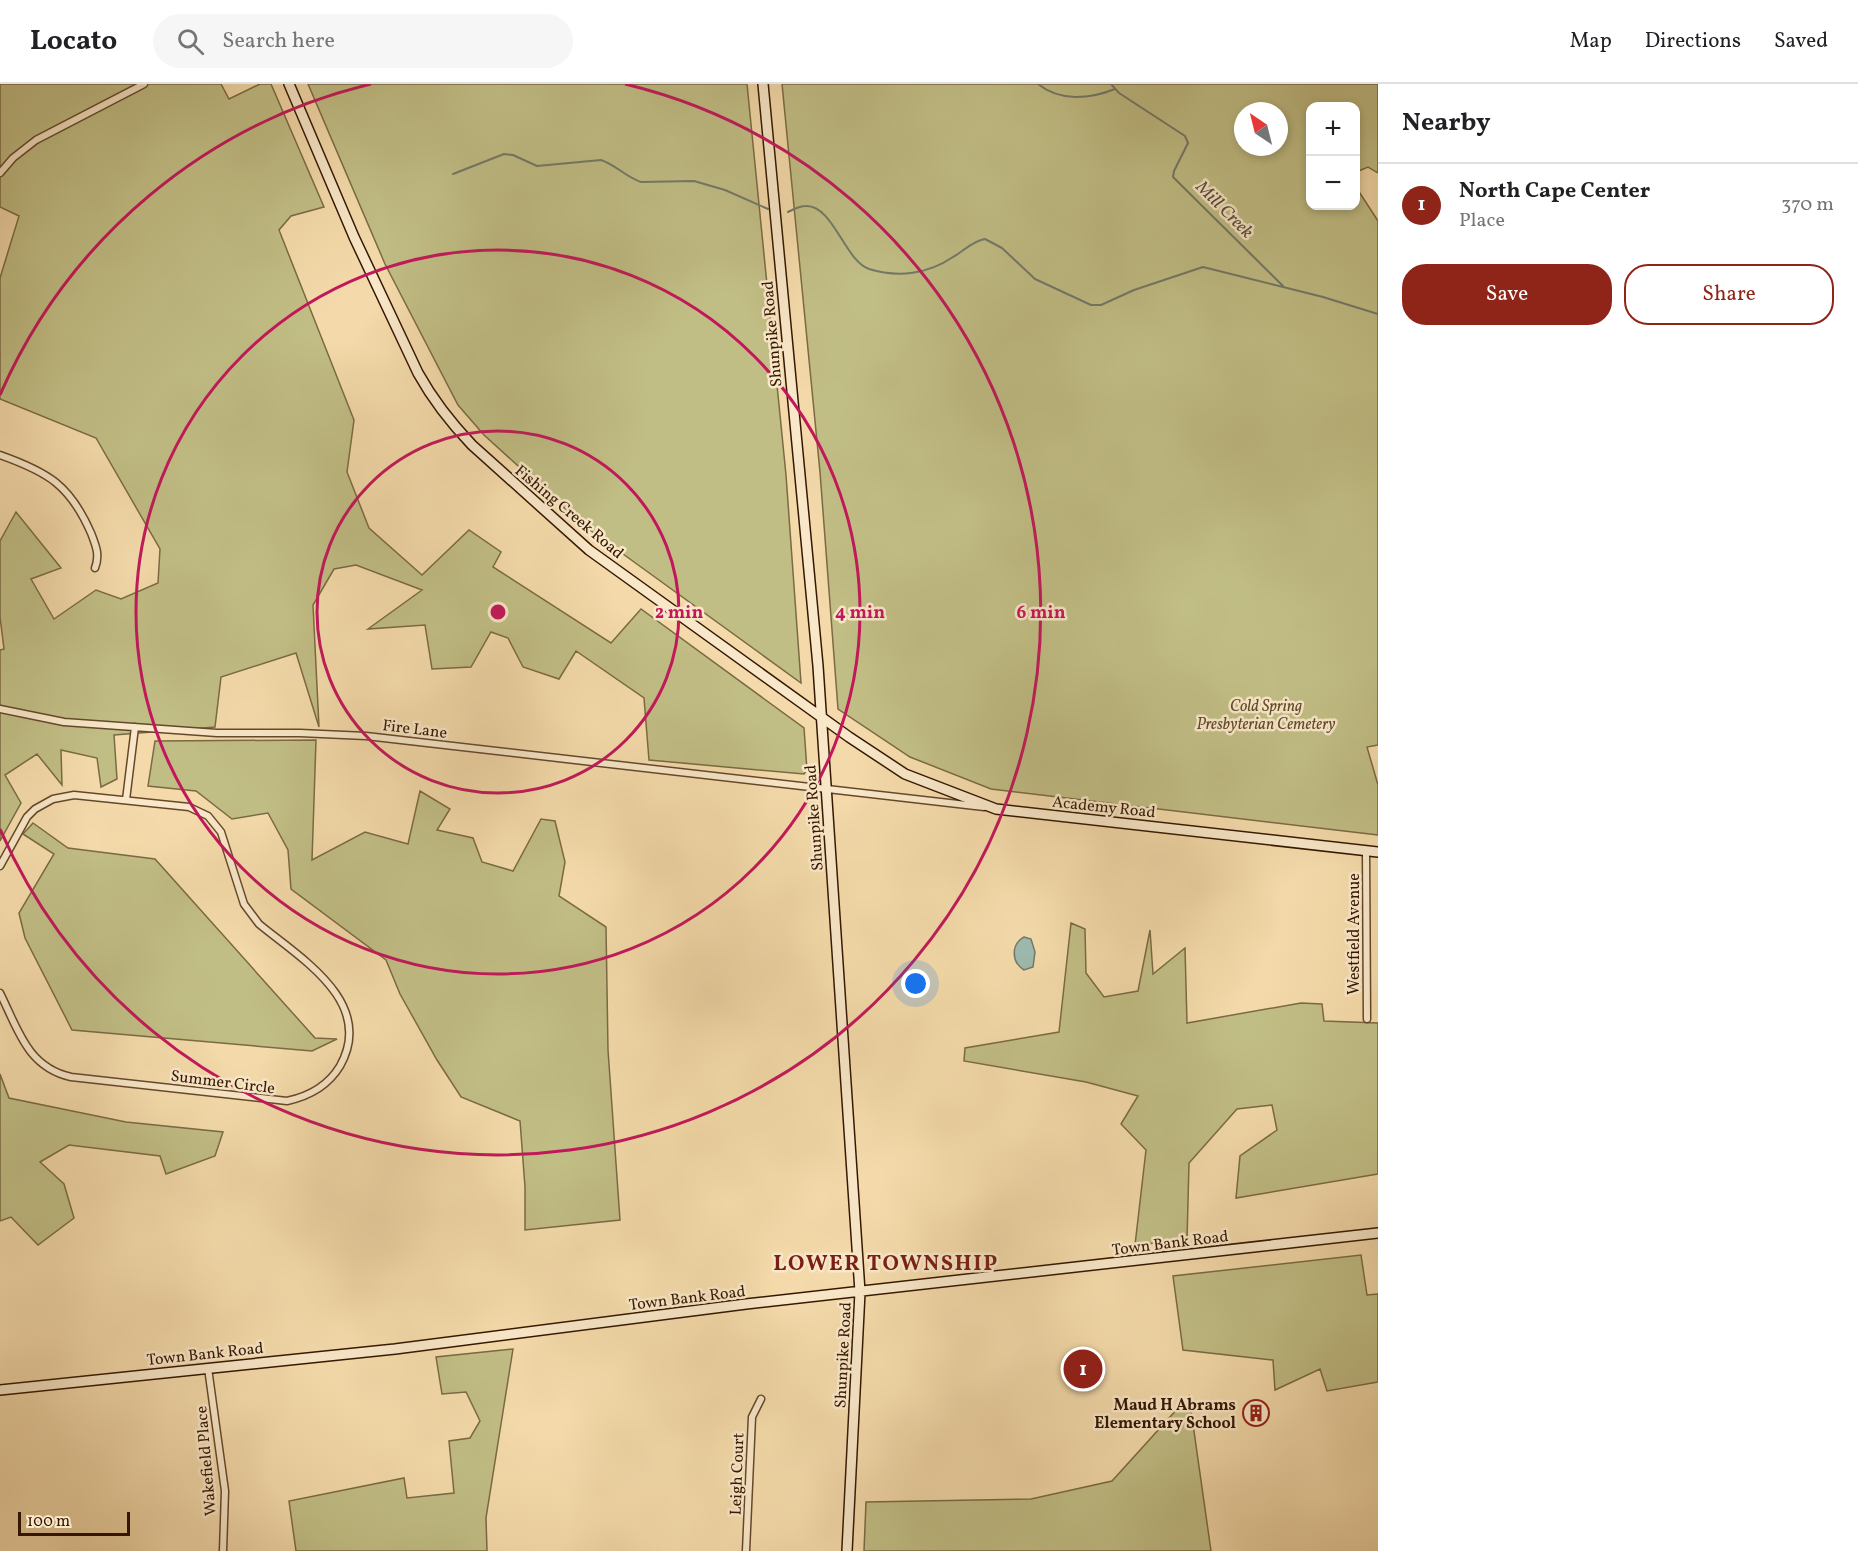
<!DOCTYPE html>
<meta charset="utf-8">
<style>
:root{--surface:#fff;--page:#f6f6f6;--text:#202124;--muted:#757577;--line:#e0e0e0;--accent:#8f2418}
body{margin:0;font-family:Vollkorn,serif;background:var(--page);color:var(--text)}
.controls{position:absolute;right:18px;top:18px;display:grid;overflow:hidden;border-radius:12px;box-shadow:0 3px 9px #0003}
.controls button{width:54px;height:54px;display:grid;place-items:center;padding:0;border:0;border-bottom:2px solid var(--line);background:var(--surface);color:var(--text);font:30px sans-serif}
.compass{position:absolute;left:1234px;top:18px;width:54px;height:54px;border-radius:50%;background:var(--surface);box-shadow:0 3px 9px #0003;rotate:325deg}
.scale{position:absolute;left:18px;bottom:15px;width:112px;box-sizing:border-box;padding-left:6px;border:3px solid #351701;border-top:0;font-size:16px;line-height:21px;white-space:nowrap;color:#351701;-webkit-text-stroke:4px #f8e7c8;paint-order:stroke}
.you{position:absolute;left:916px;top:900px;width:21px;height:21px;margin:-15px;border:4px solid #fff;border-radius:50%;background:#1a73e8;box-shadow:0 0 0 9px #1a73e833}
.badge{display:grid;place-items:center;width:39px;height:39px;border-radius:50%;background:var(--accent);color:#fff;font-size:20px;font-weight:700}
.pin{position:absolute;translate:-50% -50%;border:3px solid #fff;box-shadow:0 2px 6px #0006}
.list{margin:0;padding:0;list-style:none}
h2{display:flex;justify-content:space-between;align-items:center;height:78px;margin:0;padding:0 24px;font-size:26px}
h2 small{font-size:20px;font-weight:400;color:var(--muted)}
.list li{display:grid;grid-template-columns:39px 1fr auto;gap:18px;align-items:center;box-sizing:border-box;height:84px;padding:0 24px;border-top:2px solid var(--line)}
.list b{display:block;font-size:22px;white-space:nowrap}
.list p{margin:0;font-size:20px;white-space:nowrap;color:var(--muted)}
.list em{font-size:20px;font-style:normal;color:var(--muted)}
.actions{display:flex;gap:12px;padding:18px 24px}
.actions a{flex:1;padding:14px 0;border:2px solid var(--accent);border-radius:24px;text-align:center;font-size:21px;color:var(--accent)}
.actions .main{background:var(--accent);color:#fff}
.icon{flex:none;width:33px;height:33px;fill:none;stroke:currentColor;stroke-width:2;stroke-linecap:round;stroke-linejoin:round}
.map{position:relative;flex:none;width:1378px;height:1467px;overflow:hidden}
header{display:flex;align-items:center;gap:36px;box-sizing:border-box;height:84px;padding:0 30px;background:var(--surface);border-bottom:2px solid var(--line)}
header strong{font-size:28px}
nav{display:flex;gap:33px;margin-inline-start:auto;font-size:21px}
.search{width:420px;height:54px;background:var(--page);display:flex;align-items:center;gap:15px;box-sizing:border-box;padding:0 21px;border-radius:33px;color:var(--muted);font-size:22px}
main{display:flex}
aside{flex:1;background:var(--surface)}
.map>svg:first-child{display:block}
.green{fill:#c1be85;stroke:#7b6a43;stroke-width:1.5;fill-rule:evenodd}
.water{fill:#9dbaaf;stroke:#737969;stroke-width:1.5}
.lines{fill:none;stroke-linecap:round;stroke-linejoin:round}
.stream{stroke:#737969;stroke-width:2}
.street-casing{stroke:#65482b;stroke-width:9}
.secondary-casing{stroke:#351701;stroke-width:12}
.street{stroke:#f8e7c8;stroke-width:6}
.secondary{stroke:#f8e7c8;stroke-width:9}
.ring{fill:none;stroke:#c2185b;stroke-width:3}
.labels{text-anchor:middle;stroke-width:5;stroke-linejoin:round;paint-order:stroke}
.street-label{font-size:16px;fill:#351701;stroke:#f8e7c8}
.park-label{font-size:16px;font-style:italic;fill:#5f4929;stroke:#f8e7c8}
.poi-label{font-size:16px;font-weight:bold;fill:#351701;stroke:#f8e7c8;text-anchor:end}
.water-label{font-size:18px;font-style:italic;fill:#59503e;stroke:#f8e7c8}
.district-label{font-size:22px;font-weight:bold;letter-spacing:1.5px;fill:#7a1f14;stroke:#f8e7c8}
.centre{fill:#c2185b;stroke:#f8e7c8;stroke-width:3}
.ring-label{font-size:18px;text-anchor:middle;font-weight:bold;fill:#c2185b;stroke:#f8e7c8;stroke-width:5;stroke-linejoin:round;paint-order:stroke}
</style>
<header>
<strong>Locato</strong>
<div class="search"><svg class="icon" aria-label="search" viewBox="0 0 24 24"><circle cx="10" cy="10" r="6"/><path d="M15 15l6 6"/></svg>Search here</div>
<nav><a>Map</a><a>Directions</a><a>Saved</a></nav>
</header>
<main>
<div class="map">
<svg width="1378" height="1467" viewBox="0 0 1378 1467">
<rect width="100%" height="100%" fill="#f4daaa"/>
<filter id="stains"><feTurbulence type="fractalNoise" baseFrequency=".00333" numOctaves="4"/><feColorMatrix values="0 0 0 0 .2 0 0 0 0 .09 0 0 0 0 .02 0 0 0 .5 -.17"/></filter>
<radialGradient id="worn" r=".72"><stop offset=".6" stop-color="#630" stop-opacity="0"/><stop offset="1" stop-color="#630" stop-opacity=".3"/></radialGradient>
<path class="green" d="M0,0H221L229,15L260,0H271L324,123L291,132L279,146L354,336L347,388L369,444L422,491L469,446L501,468L493,483L611,559L641,525L804,644L807,686L804,690L649,676L644,614L576,567L559,595L523,583L508,554L491,548L471,583L432,585L425,541L368,545L422,506L356,481L334,485L313,521L319,643L296,569L221,593L215,643L114,651L117,695L101,703L97,674L61,666L62,701L37,670L5,691L21,719L0,757V566L4,565L0,533V457L16,428L61,484L31,495L54,535L96,506L121,515L158,499L160,465L96,354L0,315V194L19,132L0,123Z
M308,0H747L786,391L801,599L583,441L484,351L458,321L385,180Z
M782,0H1378V89L1368,83L1356,88V22H1310V122H1356V103L1378,137V661L1367,663L1378,701V751L991,705L910,673L838,625L820,388ZM1243,27H1279V63H1243Z
M316,656L312,776L365,748L408,760L420,707L450,725L437,746L473,754L482,778L513,787L541,735L555,737L565,778L559,812L606,843L608,966L620,1136L525,1146V1103L520,1037L461,1013L437,976L400,910L386,876L291,805L288,766L268,729L232,735L196,707L148,702L155,657Z
M33,739L68,764L155,775L315,954L337,955L312,967L72,946L25,854L19,829L54,770L23,750Z
M1071,839L1085,845L1086,889L1104,913L1138,907L1150,846L1153,890L1185,864L1187,939L1301,919L1322,920L1324,937L1378,939V1090L1236,1114L1240,1072L1277,1046L1272,1021L1237,1025L1189,1079L1187,1156L1135,1161L1146,1066L1121,1040L1138,1012L1086,998L964,977L965,964L1059,948Z
M0,990L9,1014L126,1038L223,1048L215,1072L166,1090L160,1072L69,1061L40,1078L64,1100L74,1134L38,1161L11,1133L0,1137Z
M1361,1171L1367,1211L1378,1210V1298L1327,1307L1320,1285L1275,1306L1273,1276L1183,1266L1173,1192Z
M513,1265L486,1434L487,1467H296L289,1417L404,1394L407,1414L454,1409L449,1357L470,1354L480,1337L466,1308L442,1310L436,1273Z
M1189,1312L1211,1467H864L866,1418L1031,1415L1112,1397Z"/>
<path class="water" d="M1024,853L1031,855L1035,868L1033,883L1024,886C1011,878 1011,860 1024,853Z"/>
<g class="lines">
<path class="stream" d="M1038,0C1060,18 1090,15 1115,5
M1111,0L1119,9L1185,52L1188,59L1174,87L1173,93L1283,202
M453,90L504,70L513,71L537,82L601,76C616,81 626,93 641,98L694,97L725,106L768,125
M788,128C794,125 799,122 806,122C833,121 845,177 869,185C898,194 928,190 953,173C964,167 972,157 985,155L1002,164L1035,195L1091,221H1101L1134,206L1203,183L1323,213L1378,230"/>
<defs>
<path id="street" d="M0,89L13,74L36,56L144,0
M0,371C48,388 70,401 91,449C96,462 100,471 95,484
M0,625L64,638L217,649H300L366,652L984,723
M126,716L135,643
M1366,766L1367,935
M0,782L27,733L35,725L53,715L74,711L189,723L208,732L221,748L244,820L259,840C300,874 376,918 340,982C328,1002 310,1012 287,1017L71,993C27,983 18,945 0,909
M208,1284L225,1407L223,1467
M746,1467L752,1333L761,1315"/>
<path id="secondary" d="M289,0L354,153L418,289C433,316 451,339 472,361L589,466L849,653L905,690L996,725L1378,768
M763,0L818,582L860,1208L847,1467
M0,1306L395,1265L746,1220L1378,1149"/>
</defs>
<use href="#street" class="street-casing"/>
<use href="#secondary" class="secondary-casing"/>
<use href="#street" class="street"/>
<use href="#secondary" class="secondary"/>
</g>
<g class="ring">
<circle cx="498" cy="528" r="181"/>
<circle cx="498" cy="528" r="362"/>
<path d="M0 311A543 543 0 0 1 371 0M625 0A543 543 0 1 1 0 745"/>
</g>
<defs>
<symbol id="building-ring" viewBox="-11 -11 22 22"><circle r="9.5" fill="#f8e7c8" stroke="#8f2418" stroke-width="1.5"/><path d="M-4-6H4V6H1V3H-1V6H-4ZM-2.5-4.3h1.7v1.8h-1.7ZM.8-4.3h1.7v1.8H.8ZM-2.5-1h1.7V.8h-1.7ZM.8-1h1.7V.8H.8Z" fill="#8f2418"/></symbol>
</defs>
<g fill-rule="evenodd">
<use href="#building-ring" x="1241" y="1314" width="30" height="30"/>
</g>
<g class="labels">
<g class="street-label">
<text transform="translate(771 250) rotate(-95)" y="6">Shunpike Road</text>
<text transform="translate(570 427) rotate(40)" y="6">Fishing Creek Road</text>
<text transform="translate(415 644) rotate(7)" y="6">Fire Lane</text>
<text transform="translate(1104 722) rotate(6)" y="6">Academy Road</text>
<text transform="translate(813 734) rotate(-94)" y="6">Shunpike Road</text>
<text transform="translate(1353 850) rotate(-90)" y="6">Westfield Avenue</text>
<text transform="translate(223 997) rotate(7)" y="6">Summer Circle</text>
<text transform="translate(1170 1158) rotate(-7)" y="6">Town Bank Road</text>
<text transform="translate(687 1213) rotate(-7)" y="6">Town Bank Road</text>
<text transform="translate(205 1269) rotate(-6)" y="6">Town Bank Road</text>
<text transform="translate(842 1271) rotate(-87)" y="6">Shunpike Road</text>
<text transform="translate(205 1377) rotate(-95)" y="6">Wakefield Place</text>
<text transform="translate(736 1390) rotate(-88)" y="6">Leigh Court</text>
</g>
<g class="park-label">
<text x="1266" y="627">Cold Spring<tspan x="1266" dy="18">Presbyterian Cemetery</tspan></text>
</g>
<g class="poi-label">
<text x="1236" y="1326">Maud H Abrams<tspan x="1236" dy="18">Elementary School</tspan></text>
</g>
<g class="water-label">
<text transform="translate(1225 125) rotate(45)" y="6">Mill Creek</text>
</g>
<g class="district-label">
<text x="886" y="1186">LOWER TOWNSHIP</text>
</g>
</g>
<circle cx="498" cy="528" r="9" class="centre"/>
<g class="ring-label">
<text x="679" y="534">2 min</text>
<text x="860" y="534">4 min</text>
<text x="1041" y="534">6 min</text>
</g>
<rect width="100%" height="100%" filter="url(#stains)"/>
<rect width="100%" height="100%" fill="url(#worn)"/>
</svg>
<div class="controls">
<button>+</button>
<button>−</button>
</div>
<svg class="compass" viewBox="-18 -18 36 36"><path d="M0-13l5 13h-10z" fill="#e53935"/><path d="M0 13l5-13h-10z" fill="#757577"/></svg>
<div class="scale">100 m</div>
<div class="you"></div>
<div class="pin badge" style="left:1083px;top:1285px">1</div>
</div>
<aside>
<h2>Nearby<small></small></h2>
<ul class="list">
<li><span class="badge">1</span><div><b>North Cape Center</b><p>Place</p></div><em>370 m</em></li>
</ul>
<div class="actions"><a class="main">Save</a><a>Share</a></div>
</aside>
</main>
